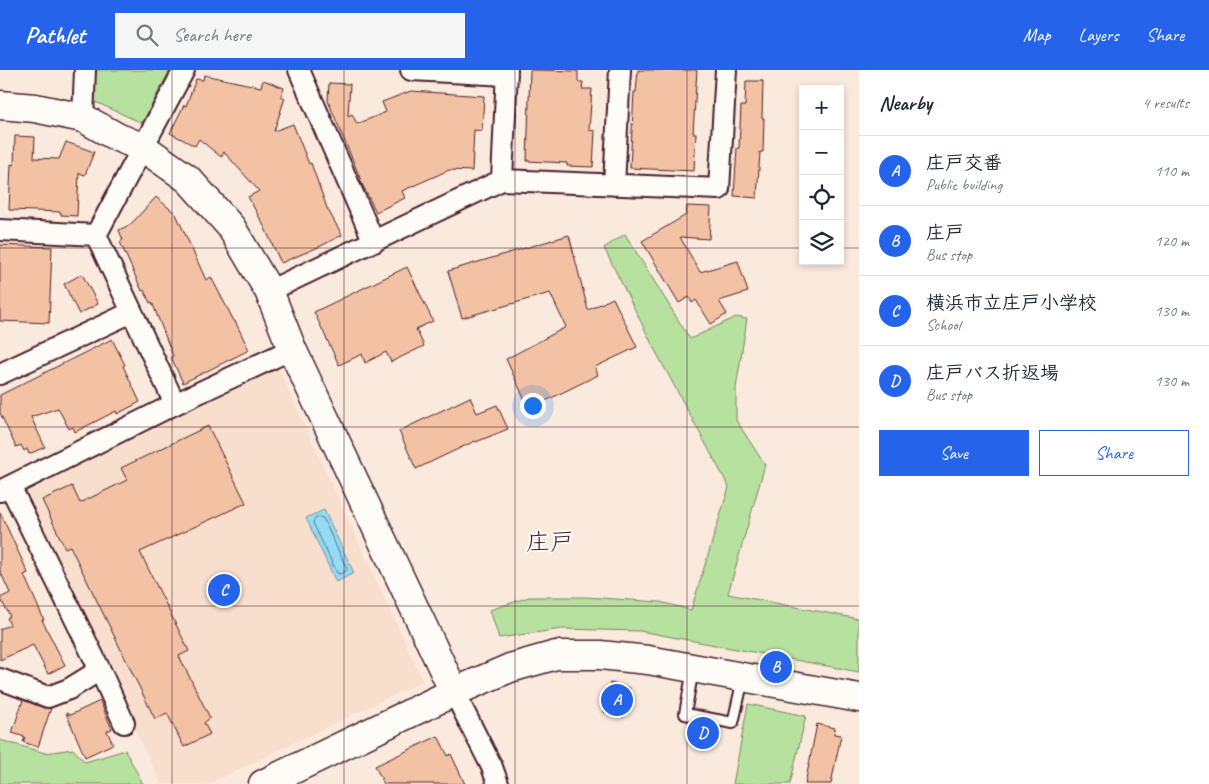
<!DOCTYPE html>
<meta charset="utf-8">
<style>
:root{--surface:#fff;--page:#f6f6f7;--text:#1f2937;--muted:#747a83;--line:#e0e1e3;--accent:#2563eb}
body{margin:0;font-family:Caveat,"Klee One",sans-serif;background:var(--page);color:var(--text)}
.controls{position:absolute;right:15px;top:15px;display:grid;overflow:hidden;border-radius:0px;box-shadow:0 2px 8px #0003}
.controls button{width:45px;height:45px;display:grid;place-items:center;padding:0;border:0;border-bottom:1px solid var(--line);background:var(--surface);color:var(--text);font:25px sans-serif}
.you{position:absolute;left:532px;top:335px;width:18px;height:18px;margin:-12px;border:4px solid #fff;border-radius:50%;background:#1a73e8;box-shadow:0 0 0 8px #1a73e833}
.badge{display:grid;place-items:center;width:32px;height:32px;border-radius:50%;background:var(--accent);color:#fff;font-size:16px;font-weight:700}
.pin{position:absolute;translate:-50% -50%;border:2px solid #fff;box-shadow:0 1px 5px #0006}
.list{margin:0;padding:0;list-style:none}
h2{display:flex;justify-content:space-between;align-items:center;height:65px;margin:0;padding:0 20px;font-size:21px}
h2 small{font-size:16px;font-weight:400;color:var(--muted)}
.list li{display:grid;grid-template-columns:32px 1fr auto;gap:15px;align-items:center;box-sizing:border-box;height:70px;padding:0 20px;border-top:1px solid var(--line)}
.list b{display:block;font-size:19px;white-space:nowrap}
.list p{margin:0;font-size:16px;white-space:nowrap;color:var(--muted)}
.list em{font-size:16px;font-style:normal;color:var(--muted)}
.actions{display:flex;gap:10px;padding:15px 20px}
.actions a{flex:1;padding:11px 0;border:1px solid var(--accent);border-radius:0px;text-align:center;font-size:18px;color:var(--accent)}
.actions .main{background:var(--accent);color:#fff}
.icon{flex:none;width:28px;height:28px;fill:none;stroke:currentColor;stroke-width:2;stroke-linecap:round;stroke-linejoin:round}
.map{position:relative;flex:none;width:859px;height:714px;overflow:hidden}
header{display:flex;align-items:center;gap:30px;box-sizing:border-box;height:70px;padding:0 25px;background:var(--accent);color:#fff}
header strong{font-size:24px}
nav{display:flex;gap:28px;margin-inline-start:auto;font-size:18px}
.search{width:350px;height:45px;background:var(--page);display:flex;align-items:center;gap:12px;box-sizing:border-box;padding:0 18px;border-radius:0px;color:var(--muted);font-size:19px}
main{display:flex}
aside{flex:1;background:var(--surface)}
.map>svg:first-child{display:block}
.built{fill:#f8decc}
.green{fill:#b6e19e;stroke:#808064}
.water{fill:#93dcf5;stroke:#7690a4}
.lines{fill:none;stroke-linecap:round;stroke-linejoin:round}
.shore{stroke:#676b7c;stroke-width:1}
.building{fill:#f3c1a3;stroke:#4a1f2b}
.lane-casing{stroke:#4a1f2b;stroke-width:14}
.street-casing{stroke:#4a1f2b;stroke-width:24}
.secondary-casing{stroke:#4a1f2b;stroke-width:31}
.lane{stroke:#fdfcf7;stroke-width:10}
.street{stroke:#fdfcf7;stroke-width:20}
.secondary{stroke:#fdfcf7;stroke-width:28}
.grid{fill:none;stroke:#4a1f2b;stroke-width:1;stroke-opacity:0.55}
.labels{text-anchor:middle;stroke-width:4;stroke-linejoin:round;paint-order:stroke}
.quarter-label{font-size:24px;fill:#4a1f2b;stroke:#fdfcf7}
</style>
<header>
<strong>Pathlet</strong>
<div class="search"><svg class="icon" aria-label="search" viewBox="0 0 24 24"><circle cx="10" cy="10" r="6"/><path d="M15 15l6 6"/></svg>Search here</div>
<nav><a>Map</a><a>Layers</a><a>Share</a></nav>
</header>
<main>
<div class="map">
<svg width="859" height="714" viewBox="0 0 859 714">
<rect width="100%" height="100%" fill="#faeade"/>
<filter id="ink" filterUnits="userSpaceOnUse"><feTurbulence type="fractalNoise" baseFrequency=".02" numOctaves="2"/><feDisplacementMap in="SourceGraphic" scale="10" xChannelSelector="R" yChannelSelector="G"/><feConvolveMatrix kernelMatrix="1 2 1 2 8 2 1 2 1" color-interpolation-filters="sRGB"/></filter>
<g filter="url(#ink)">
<path class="built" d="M278,298L423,611L208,714H161L23,428L27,418Z"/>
<path class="green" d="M93,0H170L142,53L91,30Z
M625,164L690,269L736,247L747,249L736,318V350L765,395L728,524L859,549V602L640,561L562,559L499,568L490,540L529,527H586L660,532L691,540L729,417L657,284L604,178Z
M748,634L806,646L790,714H733Z
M0,670L45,683L73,679L85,692L125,680L143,714H0Z"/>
<path class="water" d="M324,440L354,503L336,512L306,448Z"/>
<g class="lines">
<path class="shore" d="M320,447L323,448L347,499L346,501L340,504L337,503L313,453L314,450Z"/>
</g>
<path class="building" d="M530,0L578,1V12H583L582,19H592L589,60L595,61L593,97L567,96V93L527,91Z
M638,0H697L693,63H696L694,101L630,98L634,22H636Z
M204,5L261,17L263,10L284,18L281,26L285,28L274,61L293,54L309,94L311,93L327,138L342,165L321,176L281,193L263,154L248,127L259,121L224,82L221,87L199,69L195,76L170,63L184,35L186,36L196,9L203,10Z
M746,11H763L762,48H764L763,82H760L757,128L734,126L737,78H739L741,36H745Z
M329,13L350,14L348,46L352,44L357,54L386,42L382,32L411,21L484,26L482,61L474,60L472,101L449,100L402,121L405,128L376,142L360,110H361L328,31Z
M15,66L35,67L34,88L59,89L66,72L94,82L85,105L79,103L77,146L61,145V142L9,140L11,94L14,95Z
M156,127L176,144L206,210L211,207L234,251H235L249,280L183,313L171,287L173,286L152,232L150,233L144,220L142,221L120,172L123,170L119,160L131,154Z
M687,136L711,137L709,169L680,167L700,202L738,191L748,222L719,231L727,244L711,254L696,230L692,233L689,227L679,233L642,171L686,145Z
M569,165L588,240L613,228L637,277L595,297L598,305L529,339L506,289L566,257L550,223L462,248L448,201Z
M0,175L52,177L49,253L0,251Z
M407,197L433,251L416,259L424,276L391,292L386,282L365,293L362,284L339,295L314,242Z
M82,204L98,234L79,244L64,214Z
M112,269L125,295L123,296L140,332L117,344L116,341L75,362L73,357L69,359L58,338L31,347L45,377L29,384L27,379L24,381L21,375L16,377L0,343V325Z
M470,327L477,343L497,335L508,359L476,372L475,371L416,399L399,361Z
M208,356L246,433L140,482L189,581L179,586L210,648L204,653L210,664L184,677L167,643L155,649L70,476L65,478L42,430L72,416L80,433L127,410L121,398Z
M0,442L28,503L24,505L44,550H42L65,595L48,604L33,575L0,590V559L10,555L7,548L10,546L0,528L10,523L0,501Z
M610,613L630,618L624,647L604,642Z
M23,630L44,638H51L38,677L23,672L25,667L12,663Z
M100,631L112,659L107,661L113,674L85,687L66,643L70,645Z
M817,654L835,658L834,664L841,665L831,714H805Z
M438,666L448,686L451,684L465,714H384L375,696Z"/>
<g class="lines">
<defs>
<path id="lane" d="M693,599L685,644L733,653L743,609"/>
<path id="street" d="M299,0L374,172
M411,0L507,5
M83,48L85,0
M502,110L719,119L726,0
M614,115L620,0
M0,160L96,165
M269,221L502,110L507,0
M0,304L132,242
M175,334L96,165L184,0
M0,421L175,334L292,279
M100,600L124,653
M0,609L48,627L69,619L100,600L10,416
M454,622L492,697L498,714"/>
<path id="secondary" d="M0,35L35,38L83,48L117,67L144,78L188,109L231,157L269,221L292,279L454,622
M263,714L454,622L510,598L556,585H600L648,590L859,628"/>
</defs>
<use href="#lane" class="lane-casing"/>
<use href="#street" class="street-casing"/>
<use href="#secondary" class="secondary-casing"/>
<use href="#lane" class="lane"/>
<use href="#street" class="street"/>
<use href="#secondary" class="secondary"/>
</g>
</g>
<path class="grid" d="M172,0V714M344,0V714M515,0V714M687,0V714M0,178H803M840,178H859M0,357H859M0,536H859"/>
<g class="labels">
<g class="quarter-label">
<text x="550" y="480">庄戸</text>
</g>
</g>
</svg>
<div class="controls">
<button>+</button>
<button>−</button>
<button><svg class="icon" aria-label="locate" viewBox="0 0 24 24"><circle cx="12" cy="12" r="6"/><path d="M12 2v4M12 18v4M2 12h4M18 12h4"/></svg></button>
<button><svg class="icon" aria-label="layers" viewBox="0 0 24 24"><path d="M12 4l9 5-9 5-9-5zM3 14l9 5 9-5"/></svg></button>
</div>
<div class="you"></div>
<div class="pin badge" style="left:617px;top:630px">A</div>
<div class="pin badge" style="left:776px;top:597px">B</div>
<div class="pin badge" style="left:224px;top:520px">C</div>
<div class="pin badge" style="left:703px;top:663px">D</div>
</div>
<aside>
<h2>Nearby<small>4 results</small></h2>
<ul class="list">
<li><span class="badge">A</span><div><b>庄戸交番</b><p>Public building</p></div><em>110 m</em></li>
<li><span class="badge">B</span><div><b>庄戸</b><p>Bus stop</p></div><em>120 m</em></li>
<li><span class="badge">C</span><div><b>横浜市立庄戸小学校</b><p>School</p></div><em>130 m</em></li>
<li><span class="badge">D</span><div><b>庄戸バス折返場</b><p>Bus stop</p></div><em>130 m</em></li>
</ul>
<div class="actions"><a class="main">Save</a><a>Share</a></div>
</aside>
</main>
